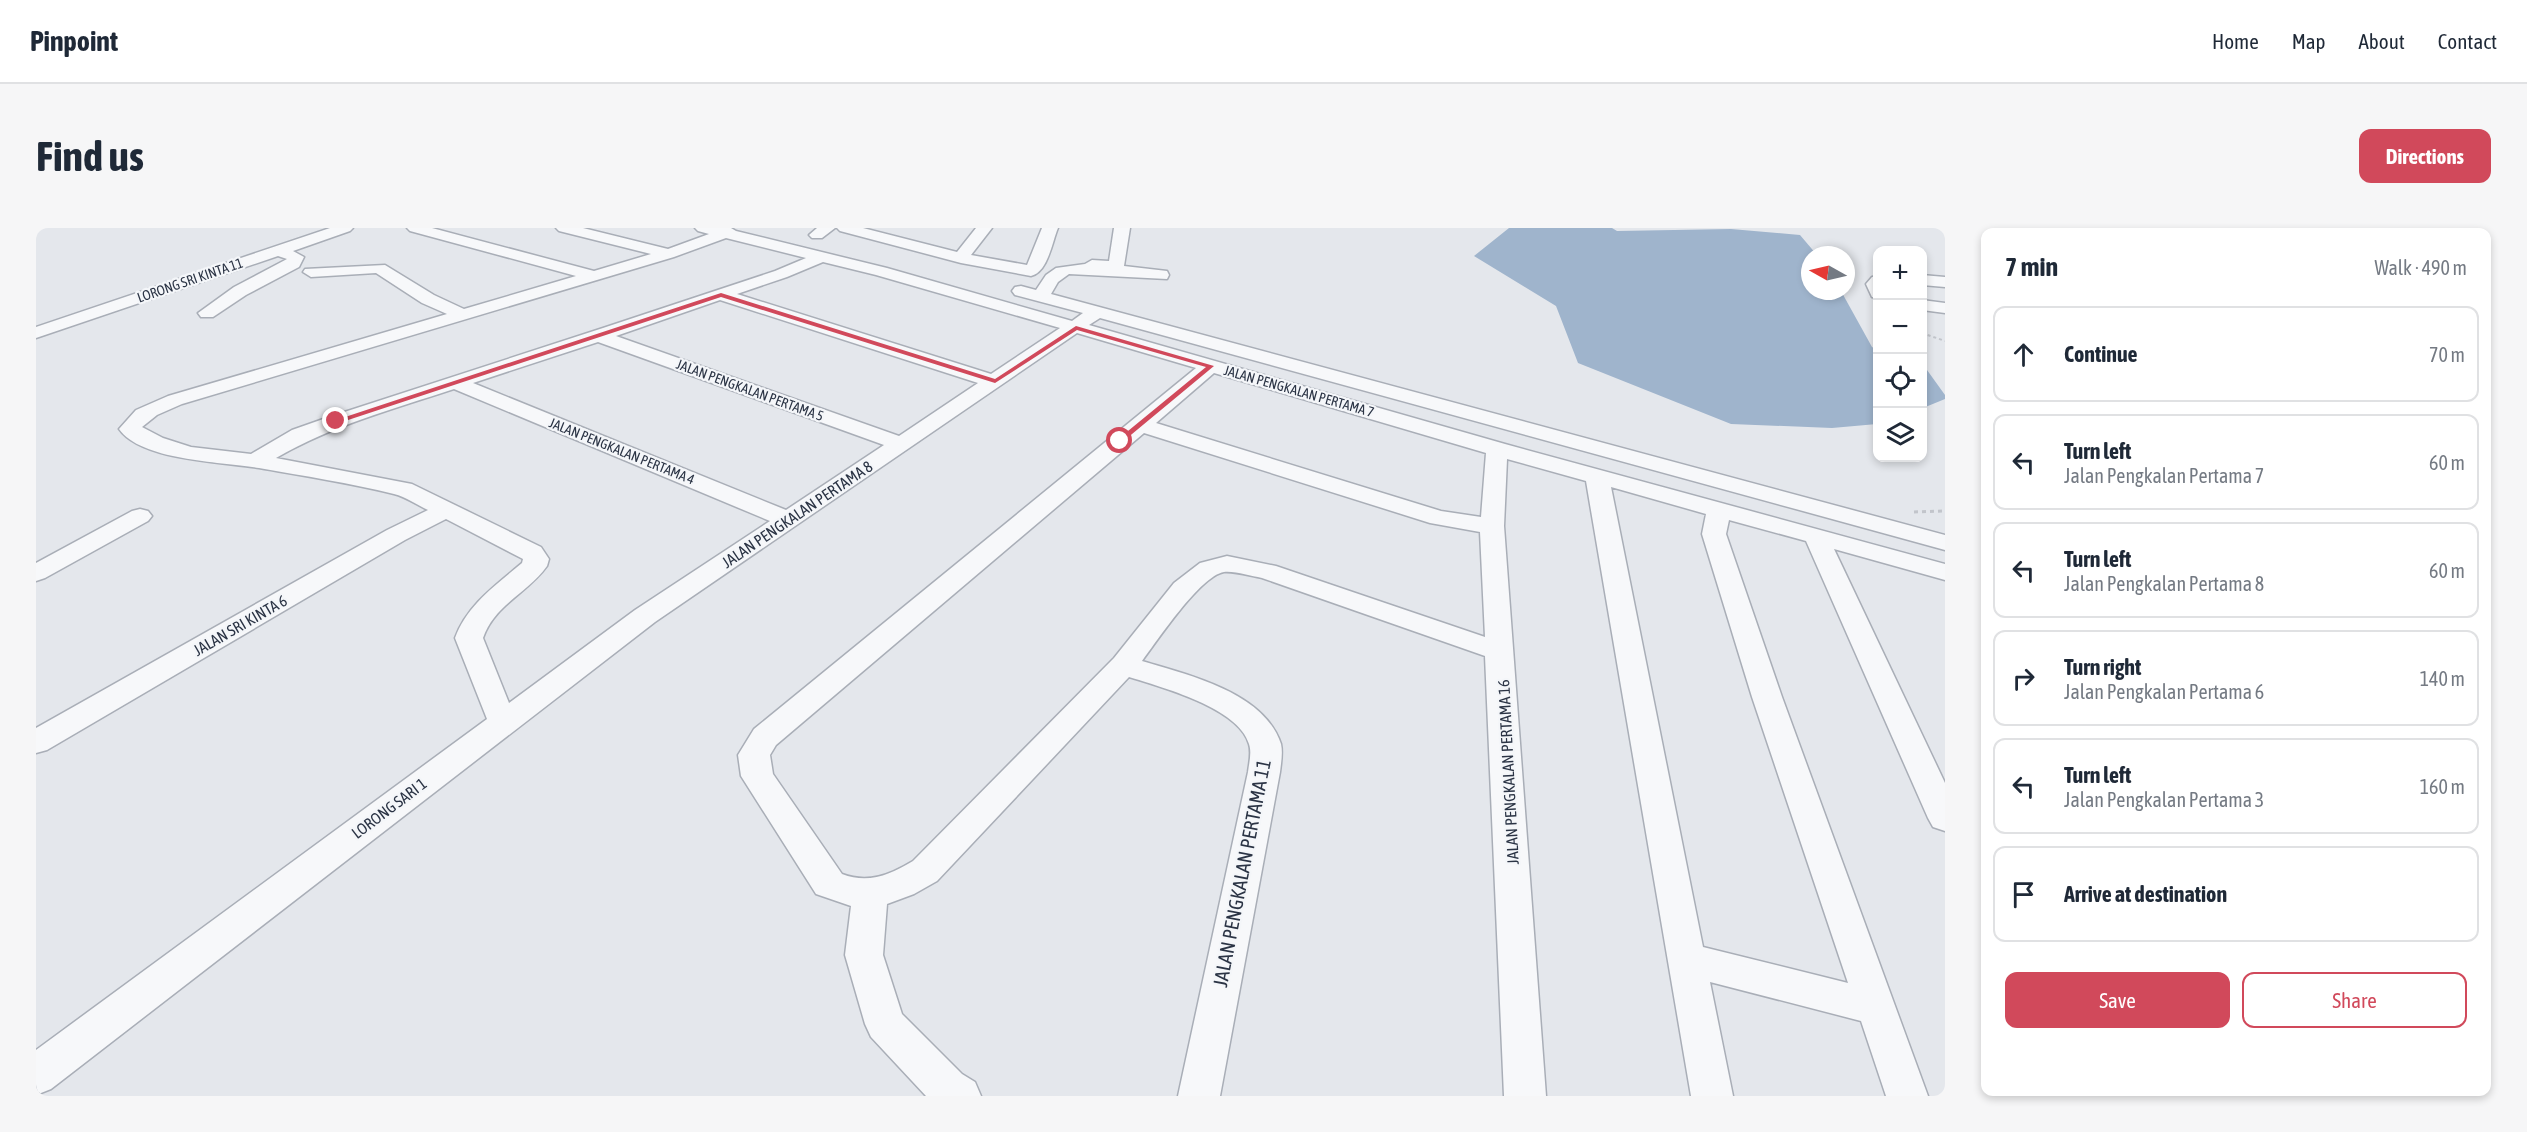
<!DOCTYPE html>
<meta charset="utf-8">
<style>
:root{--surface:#fff;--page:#f6f6f7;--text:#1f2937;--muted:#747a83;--line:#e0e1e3;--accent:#d1495b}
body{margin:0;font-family:"Asap Condensed",sans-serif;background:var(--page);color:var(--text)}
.controls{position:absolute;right:18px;top:18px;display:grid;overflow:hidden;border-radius:12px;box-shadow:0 3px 9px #0003}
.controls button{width:54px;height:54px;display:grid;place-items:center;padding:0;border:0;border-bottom:2px solid var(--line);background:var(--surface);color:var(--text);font:30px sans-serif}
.compass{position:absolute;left:1765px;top:18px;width:54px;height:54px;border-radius:50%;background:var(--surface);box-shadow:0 3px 9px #0003;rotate:278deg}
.stop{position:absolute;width:18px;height:18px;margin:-14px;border:4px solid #d1495b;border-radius:50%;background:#fff}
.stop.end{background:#d1495b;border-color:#fff;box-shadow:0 2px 6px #0008}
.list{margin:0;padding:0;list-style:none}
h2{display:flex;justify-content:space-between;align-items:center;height:78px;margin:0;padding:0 24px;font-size:26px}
h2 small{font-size:20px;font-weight:400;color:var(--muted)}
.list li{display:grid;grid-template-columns:39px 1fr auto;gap:18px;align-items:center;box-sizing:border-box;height:96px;margin:0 12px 12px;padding:0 12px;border:2px solid var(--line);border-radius:12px}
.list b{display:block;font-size:22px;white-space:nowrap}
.list p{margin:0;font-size:20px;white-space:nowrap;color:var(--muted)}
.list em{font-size:20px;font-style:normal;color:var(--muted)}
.actions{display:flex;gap:12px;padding:18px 24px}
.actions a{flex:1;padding:14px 0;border:2px solid var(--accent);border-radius:12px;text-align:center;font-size:21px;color:var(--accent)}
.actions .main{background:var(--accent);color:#fff}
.icon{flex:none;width:33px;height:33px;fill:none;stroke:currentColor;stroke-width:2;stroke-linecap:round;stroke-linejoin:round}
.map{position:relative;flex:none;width:1909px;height:868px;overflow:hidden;border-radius:12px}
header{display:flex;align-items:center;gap:36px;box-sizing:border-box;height:84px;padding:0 30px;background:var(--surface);border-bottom:2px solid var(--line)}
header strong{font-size:28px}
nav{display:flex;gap:33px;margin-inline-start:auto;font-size:21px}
.intro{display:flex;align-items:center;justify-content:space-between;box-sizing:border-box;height:144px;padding:0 36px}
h1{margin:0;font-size:42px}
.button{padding:15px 27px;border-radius:12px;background:var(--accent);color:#fff;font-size:21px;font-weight:700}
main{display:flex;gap:36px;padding:0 36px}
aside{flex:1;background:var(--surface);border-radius:12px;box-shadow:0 3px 9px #0003}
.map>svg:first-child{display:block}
.water{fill:#9fb4cc}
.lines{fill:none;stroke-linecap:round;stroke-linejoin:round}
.minor-casing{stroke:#a9aeb7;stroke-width:3}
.path-far1{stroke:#c2c5cb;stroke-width:2;stroke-dasharray:3 3;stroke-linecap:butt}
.path{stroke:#c2c5cb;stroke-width:3;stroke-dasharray:4 4;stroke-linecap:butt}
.minor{fill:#f7f8fa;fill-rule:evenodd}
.route{fill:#d1495b}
.labels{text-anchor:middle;stroke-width:4.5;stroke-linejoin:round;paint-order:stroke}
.far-street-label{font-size:14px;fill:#2b3445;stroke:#f4f6f9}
.street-label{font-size:16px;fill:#2b3445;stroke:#f4f6f9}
.near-street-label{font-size:20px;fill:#2b3445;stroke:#f4f6f9}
</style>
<header>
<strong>Pinpoint</strong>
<nav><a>Home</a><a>Map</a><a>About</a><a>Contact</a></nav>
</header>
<div class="intro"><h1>Find us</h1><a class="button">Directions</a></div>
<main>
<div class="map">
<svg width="1909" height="868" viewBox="0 0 1909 868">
<rect width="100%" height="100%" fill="#e4e7ec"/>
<path class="water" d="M1473,0H1576L1581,3L1695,1L1764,7L1781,27H1774V63H1805L1836,119L1841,122V196L1796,200L1695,196L1542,135L1520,78L1438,28Z
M1887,140L1891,142L1909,167V171L1887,180Z"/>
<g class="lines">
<defs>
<path id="minor" d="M294,0H317L314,3L257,23L268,29L263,39L210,67L177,89H165L162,85L198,59L251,31L242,28L0,110V99Z
M371,0H396L558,43L615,26L523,3L520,0H547L632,21L673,6L662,3L659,0H695L700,3L851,40L1036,93L1047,85L979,67L976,63L979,59L985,58L1000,62L1010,47L1020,40L1049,36L1056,32L1073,33L1078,0H1094L1088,38L1131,43L1133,47L1131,51L1033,46L1022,54L1015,66L1909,307V322L1064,90L1053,97L1469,216L1909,336V352L1798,321L1909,555V603L1897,599L1892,590L1770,313L1693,292L1690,306L1746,469L1892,868H1850L1825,793L1674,754L1697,868H1655L1550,253L1471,231L1468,298L1510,868H1468L1449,428L1226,350C1214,348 1200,343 1188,344C1164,348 1122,412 1106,433C1152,447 1228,464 1245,516C1247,525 1245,535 1244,544L1184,868H1142L1212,544C1213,535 1216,525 1213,516C1203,480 1125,459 1093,449L901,653L878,666L851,676L847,727L866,786L926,846L939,854L945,868H890L835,809L829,796L809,727L815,678L780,666L705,548L702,527L718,501L1160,140L1041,105L619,394L15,861L0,867V822L451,491L419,410C431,377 460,357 486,335L487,331L410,291L369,312L11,522L0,525V500L351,302L392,282C381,277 370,269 358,266C314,255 268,248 223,240C188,234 105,233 83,201L100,182L132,168L411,86L386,75L340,45L275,49L267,44L269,41L349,37L398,67L428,81L540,48L374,3ZM690,10L770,30L739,43L567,100L293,189L256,202L215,226L155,219L127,210L106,199L121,187L146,176L638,29ZM787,34L840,47L1024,100L955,146L701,66L751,49ZM684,72L942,155L863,208L580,108ZM562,114L848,217L750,282L437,155ZM1178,145L1450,225L1445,289L1405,283L1120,195ZM418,161L734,293L599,382L473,475L447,410C458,377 492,365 511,338L513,331L505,319L376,256L240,230C295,198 357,181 418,161ZM1108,205L1394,295L1444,304L1449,409L1240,338L1191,328L1164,335L1138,355L1078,430L877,633C854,647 832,656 806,646L737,546L734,527L740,517ZM1575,259L1670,286L1666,306L1716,469L1812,755L1667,719Z
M781,0H799L786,10H776L773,7Z
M801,0H827L921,24L940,0H956L935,27L991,37L1006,0H1022C1016,14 1012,44 995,48L925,35L804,3Z
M1886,47L1909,49V59L1886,57Z
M1842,48V70L1836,69L1830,56L1836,49Z
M1886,72L1909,75V85L1886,82Z
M104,281L112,283L116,288L112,293L9,350L0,353V335L96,283Z"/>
</defs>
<use href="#minor" class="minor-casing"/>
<path class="path-far1" d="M1886,105L1909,113"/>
<path class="path" d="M1878,284L1909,283"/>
<use href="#minor" class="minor"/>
</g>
<path class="route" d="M685,65L959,151L1040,98L1178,138L1084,216L1081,212L1170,139L1041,102L959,155L685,69L303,195L297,193Z"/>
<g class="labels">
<g class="far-street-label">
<text transform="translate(154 52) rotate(-19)" y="5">LORONG SRI KINTA 11</text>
<text transform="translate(714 162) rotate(20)" y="5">JALAN PENGKALAN PERTAMA 5</text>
<text transform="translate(1263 163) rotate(16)" y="5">JALAN PENGKALAN PERTAMA 7</text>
<text transform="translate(586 223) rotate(22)" y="5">JALAN PENGKALAN PERTAMA 4</text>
</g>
<g class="street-label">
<text transform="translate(761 286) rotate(-34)" y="6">JALAN PENGKALAN PERTAMA 8</text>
<text transform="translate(204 397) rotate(-30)" y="6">JALAN SRI KINTA 6</text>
<text transform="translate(1472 544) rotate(-93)" y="6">JALAN PENGKALAN PERTAMA 16</text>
<text transform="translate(353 580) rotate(-37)" y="6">LORONG SARI 1</text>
</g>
<g class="near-street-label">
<text transform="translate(1206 645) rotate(-79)" y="7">JALAN PENGKALAN PERTAMA 11</text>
</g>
</g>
</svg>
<div class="controls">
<button>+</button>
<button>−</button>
<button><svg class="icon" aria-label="locate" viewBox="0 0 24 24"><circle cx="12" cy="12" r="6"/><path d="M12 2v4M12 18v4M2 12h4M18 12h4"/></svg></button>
<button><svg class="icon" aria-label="layers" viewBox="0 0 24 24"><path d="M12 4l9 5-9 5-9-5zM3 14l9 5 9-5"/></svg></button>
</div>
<svg class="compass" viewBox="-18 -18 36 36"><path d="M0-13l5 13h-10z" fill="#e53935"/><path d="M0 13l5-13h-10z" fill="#747a83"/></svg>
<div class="stop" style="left:1084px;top:213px"></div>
<div class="stop end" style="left:300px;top:193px"></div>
</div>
<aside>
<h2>7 min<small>Walk · 490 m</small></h2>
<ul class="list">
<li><svg class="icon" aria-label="ahead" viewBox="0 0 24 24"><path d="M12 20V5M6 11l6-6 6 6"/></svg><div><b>Continue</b></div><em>70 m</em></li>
<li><svg class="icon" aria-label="left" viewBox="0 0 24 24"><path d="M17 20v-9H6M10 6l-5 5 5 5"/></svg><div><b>Turn left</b><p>Jalan Pengkalan Pertama 7</p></div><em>60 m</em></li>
<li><svg class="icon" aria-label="left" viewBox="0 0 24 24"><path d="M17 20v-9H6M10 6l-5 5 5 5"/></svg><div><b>Turn left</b><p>Jalan Pengkalan Pertama 8</p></div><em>60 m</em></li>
<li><svg class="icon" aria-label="right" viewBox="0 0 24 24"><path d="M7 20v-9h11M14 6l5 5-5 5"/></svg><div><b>Turn right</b><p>Jalan Pengkalan Pertama 6</p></div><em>140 m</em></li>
<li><svg class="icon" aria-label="left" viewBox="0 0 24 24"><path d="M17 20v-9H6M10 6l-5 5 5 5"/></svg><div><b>Turn left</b><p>Jalan Pengkalan Pertama 3</p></div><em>160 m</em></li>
<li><svg class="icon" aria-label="arrive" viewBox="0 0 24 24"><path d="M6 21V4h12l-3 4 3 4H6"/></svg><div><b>Arrive at destination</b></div></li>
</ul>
<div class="actions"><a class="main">Save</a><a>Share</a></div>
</aside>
</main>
